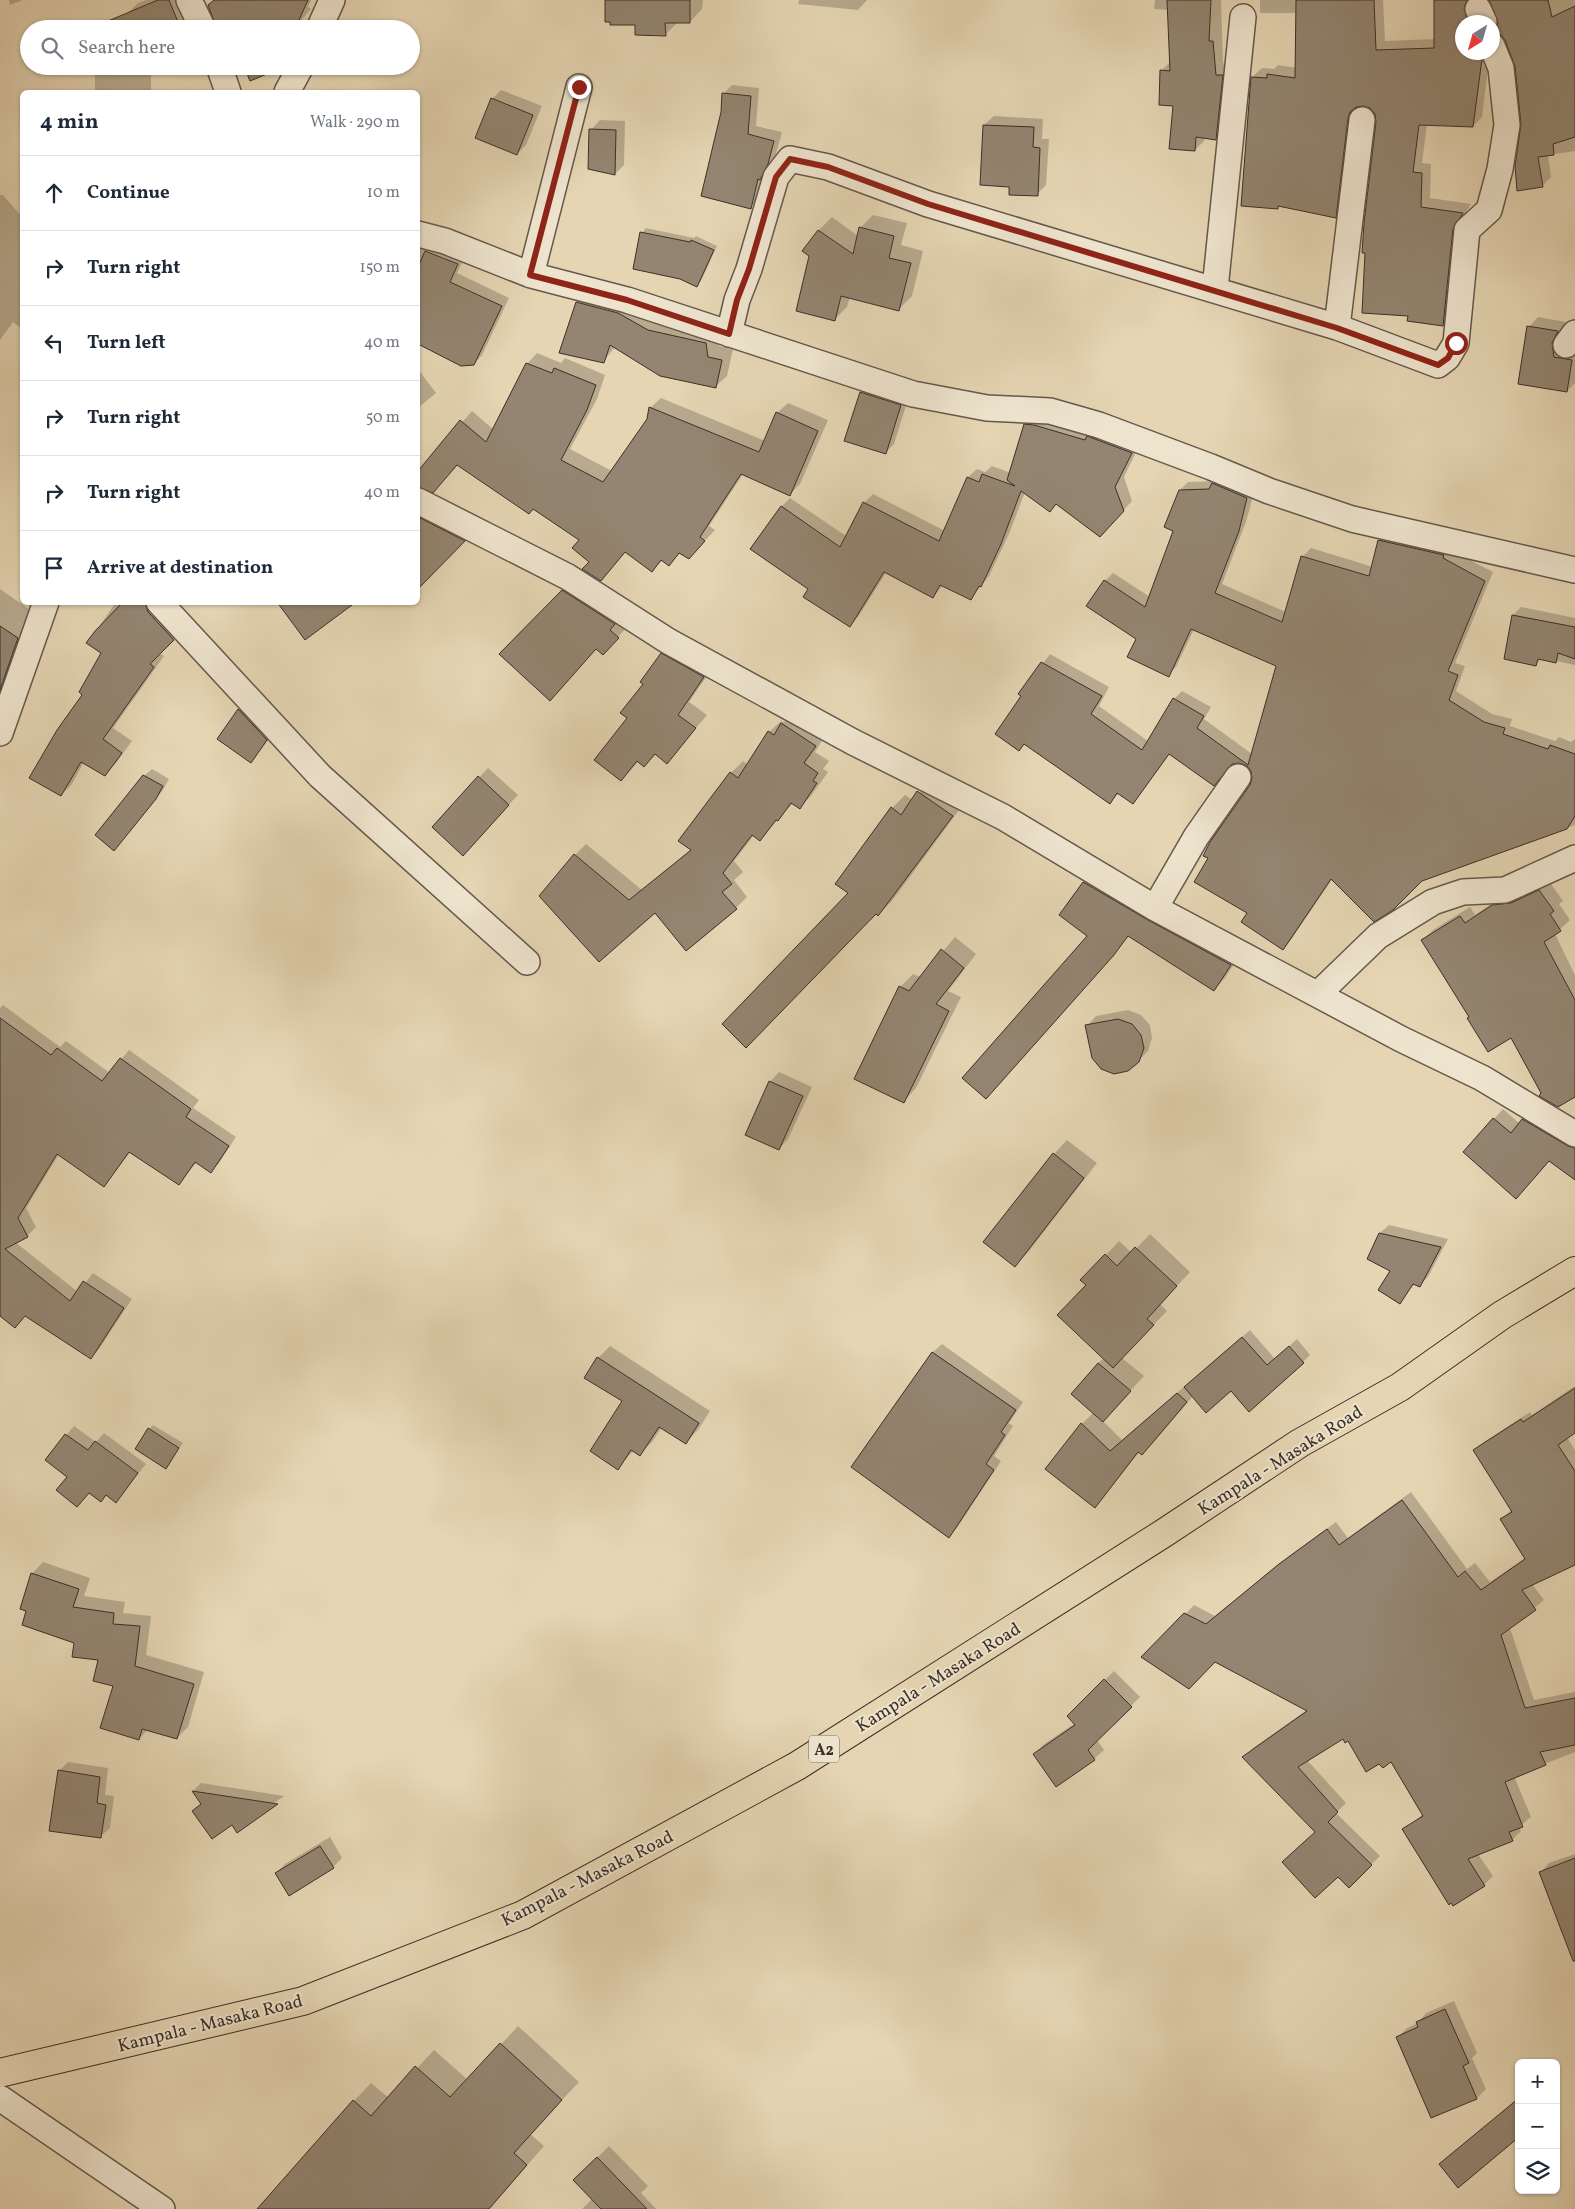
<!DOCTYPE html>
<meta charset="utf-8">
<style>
:root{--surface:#fff;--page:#f6f6f7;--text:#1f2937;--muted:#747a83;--line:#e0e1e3}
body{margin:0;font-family:Vollkorn,serif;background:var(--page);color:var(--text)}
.controls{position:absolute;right:15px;bottom:15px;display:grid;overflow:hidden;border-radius:8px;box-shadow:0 1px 4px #0004}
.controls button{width:45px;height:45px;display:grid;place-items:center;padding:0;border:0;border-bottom:1px solid var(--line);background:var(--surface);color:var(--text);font:25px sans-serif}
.compass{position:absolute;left:1455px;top:15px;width:45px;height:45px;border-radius:50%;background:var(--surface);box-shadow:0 1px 4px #0004;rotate:217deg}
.stop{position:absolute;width:15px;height:15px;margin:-11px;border:4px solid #8f2418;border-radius:50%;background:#fff}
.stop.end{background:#8f2418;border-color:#fff;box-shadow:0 1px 5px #0008}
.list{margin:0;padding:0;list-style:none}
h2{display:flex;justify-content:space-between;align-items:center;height:65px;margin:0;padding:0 20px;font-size:21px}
h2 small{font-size:16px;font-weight:400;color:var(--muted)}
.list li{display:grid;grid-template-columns:32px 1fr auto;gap:15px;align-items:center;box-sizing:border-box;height:75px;padding:0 20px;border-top:1px solid var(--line)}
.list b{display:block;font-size:19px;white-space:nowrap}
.list em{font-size:16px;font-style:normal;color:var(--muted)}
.icon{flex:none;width:28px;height:28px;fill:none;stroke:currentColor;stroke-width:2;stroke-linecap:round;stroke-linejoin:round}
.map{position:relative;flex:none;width:1575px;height:2209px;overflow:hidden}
.search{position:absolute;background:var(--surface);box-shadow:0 1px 4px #0004;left:20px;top:20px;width:400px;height:55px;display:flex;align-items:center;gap:12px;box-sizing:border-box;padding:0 18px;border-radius:28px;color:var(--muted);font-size:19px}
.panel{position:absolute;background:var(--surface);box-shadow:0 1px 4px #0004;left:20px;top:90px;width:400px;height:515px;border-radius:8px}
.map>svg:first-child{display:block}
.shadow{fill:#0003}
.building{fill:#938571;stroke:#3b2f29}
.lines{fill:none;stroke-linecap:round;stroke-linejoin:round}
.minor-casing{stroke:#66584c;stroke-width:28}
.primary-casing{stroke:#3b2f29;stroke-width:30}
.minor{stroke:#eee4ce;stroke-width:25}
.primary{stroke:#e5d5b3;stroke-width:28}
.route{stroke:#8f2418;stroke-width:6}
.labels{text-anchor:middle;stroke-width:4;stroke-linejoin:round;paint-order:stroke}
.shield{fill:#eee4ce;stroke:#71655a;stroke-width:1}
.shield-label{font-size:16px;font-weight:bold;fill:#3b2f29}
.street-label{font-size:18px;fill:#3b2f29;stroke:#eee4ce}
</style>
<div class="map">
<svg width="1575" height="2209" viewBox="0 0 1575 2209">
<rect width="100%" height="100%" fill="#e5d5b3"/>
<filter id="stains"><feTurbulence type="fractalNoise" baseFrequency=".004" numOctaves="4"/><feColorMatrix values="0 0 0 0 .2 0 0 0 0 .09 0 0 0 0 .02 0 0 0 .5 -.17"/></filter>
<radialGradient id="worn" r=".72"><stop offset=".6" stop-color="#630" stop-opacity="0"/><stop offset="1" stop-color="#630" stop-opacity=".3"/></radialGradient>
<path class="shadow" d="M9,0H23L10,5Z
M146,0H182L200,29H135L128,13L138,3Z
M215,0H311L308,7L311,9L294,29Z
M611,0H703L702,9L690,22H678L665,35L636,24Z
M799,0H867L858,10L798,4Z
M1155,0H1221L1223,62L1225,66H1231L1225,129L1215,138L1205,137L1204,141L1195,150L1161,71L1171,61L1169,10L1154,9Z
M1260,0H1383L1385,41L1436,39L1435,0H1473L1483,22H1462V52H1490L1482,117L1473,126L1427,124L1422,163L1431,164L1430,198L1471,204L1462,218L1452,316L1443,325L1409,315L1376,113L1371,107L1363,104L1357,107L1345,207L1335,216L1280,205L1277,207L1252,77L1262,68L1274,69L1278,65L1297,68V13H1260Z
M1490,0H1575V151L1548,155L1551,177L1542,186L1523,124L1516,62Z
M100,66H151V92H95V71Z
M732,85L759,88L756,126L782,132L776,154L759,199L750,207L722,113L723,94Z
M501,90L542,106L526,145L517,154L492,99Z
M994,116L1043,119L1042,139H1049L1046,185L1037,194L1011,185L984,125Z
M600,120L625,121L624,165L615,174L591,130Z
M0,195H3L22,217V329L13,322L0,340Z
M873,215L907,223L901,245L923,251L912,296L899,309L850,297L847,307L834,320L810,256L804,251L819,230L832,217L858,236L860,228Z
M646,228L694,238L696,236L717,246L701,281L697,285L642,233Z
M418,237L465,256L457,273L509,298L482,355L474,364L461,365L418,343Z
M589,291L717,332L719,346L733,349L727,376L715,387L615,347L603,362L560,352L577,302Z
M1538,317L1566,322L1560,333L1575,351V383L1567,391L1529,327Z
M537,353L561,363L565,358L605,375L597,399L570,449L612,471L648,420L650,408L661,398L765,441L777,413L788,403L828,420L800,484L790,494L743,474L709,526L715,530L699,547L681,552L669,564L663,560L652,570L626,551L601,580L581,539L534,508L458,464L433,491L418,486V465L421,469L472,411L494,430L527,364Z
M418,369L436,393L418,408Z
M870,383L909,396L894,444L885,453L861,392Z
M1034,416L1140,444L1124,477L1132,501L1109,526L1057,503L1050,510L1025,492L1009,534L989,576L971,598L943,585L933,597L887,571L858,617L849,626L810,589L752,549L782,506L790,498L846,536L864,503L873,494L945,531L968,477L977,469L985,472L992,466L1011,473L1025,425Z
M1216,481L1255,489L1246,522L1222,584L1286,612L1302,557L1311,548L1373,567L1380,540L1388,532L1450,550L1493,572L1455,663L1465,666L1456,691L1492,714L1512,719L1510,726L1555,741L1559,737L1571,742L1575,739V825L1421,880L1333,878L1291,940L1283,949L1249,913L1251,785L1254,778L1252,771L1247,764L1239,761L1233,763L1214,785L1170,753L1133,802L1119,793L1110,803L1025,743L1019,749L1023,696L1020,694L1050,654L1109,687L1099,706L1148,741L1174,699L1182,691L1211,707L1204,719L1252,754L1277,665L1194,629L1176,667L1168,675L1138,639L1105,581L1113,573L1150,597L1174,530L1180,490L1188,482Z
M418,500L474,530L419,586L418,585Z
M571,582L626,628L611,645L597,648L501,654Z
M0,589L33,612L0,709Z
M116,602H163L184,628L159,653L164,656L113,728L132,741L116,763L105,774L84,762L72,784L61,795L84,694L103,653L88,643Z
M1521,607L1575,618V665L1542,658L1536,664L1513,615Z
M674,642L715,664L689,702L707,715L667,762L656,753L644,765L639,761L621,780L628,717L662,654Z
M248,701L276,730L251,762L219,739L239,710Z
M794,712L826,734L815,752L829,761L823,769L828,772L811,796L800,807L793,803L760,839L754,835L734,861L743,872L734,880L747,897L736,908L655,911L599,960L575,855L586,844L642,890L692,849L680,841L731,773L743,761L748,765L769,732L781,721L784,722Z
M488,768L518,795L472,845L433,826Z
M152,769L169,779L163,790L121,842L144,776Z
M932,779L965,802L892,901L878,915L850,893L892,808L905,795L913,800Z
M1095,871L1241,953L1225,978L1214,990L1130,935L997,1086L1089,936L1060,915L1084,883Z
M1549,881L1563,901L1559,904L1570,920L1555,934L1575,975V1096L1542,1093L1511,1036L1470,1016L1423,940L1433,930L1470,907L1475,915L1503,896Z
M955,937L976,954L948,991L961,997L916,1088L903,1102L855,1078L900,987L913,974L921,977Z
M3,1005L60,1047L66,1041L110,1073L129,1050L199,1100L193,1108L236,1137L219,1163L211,1171L197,1162L179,1183L131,1151L104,1185L59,1154L26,1208L36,1227L27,1236L15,1242L78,1292L93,1273L132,1299L99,1349L91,1357L26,1315L15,1327L0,1315V1008Z
M1128,1010L1141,1015L1150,1025L1152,1038L1148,1051L1138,1061L1087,1026L1096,1016Z
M779,1072L812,1087L788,1139L779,1149L770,1082Z
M1503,1109L1520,1124L1532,1110L1575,1136V1179L1550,1160L1464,1152Z
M1067,1140L1097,1163L1029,1251L1015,1265L1054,1154Z
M1389,1225L1448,1239L1428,1277L1420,1285L1415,1283L1400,1303L1380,1233Z
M1150,1234L1190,1272L1160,1304L1167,1311L1122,1358L1144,1376L1103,1421L1122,1440L1250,1330L1275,1359L1297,1339L1310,1355L1303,1362L1231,1390L1193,1396L1154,1442L1142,1454L1140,1451L1106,1494L1094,1506L1047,1469L1082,1424L1094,1412L1098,1363L1104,1358L1087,1285L1106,1255L1119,1241L1132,1253Z
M942,1344L1023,1402L1009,1423L1013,1426L994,1456L1001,1461L957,1528L949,1536L853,1467L933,1352Z
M610,1346L710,1411L698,1430L686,1442L662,1427L652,1442L640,1454L634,1450L618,1468L624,1401L598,1358Z
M1575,1386V1432L1567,1437L1575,1450V1564L1532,1584L1544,1600L1510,1628L1534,1700L1575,1692V1752L1514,1776L1531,1817L1519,1827L1521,1831L1512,1840L1478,1854L1493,1876L1484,1885L1454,1904L1404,1830L1423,1814L1392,1760L1343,1737L1307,1760L1346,1803L1336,1813L1380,1856L1349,1886L1316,1832L1244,1757L1253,1748L1307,1710L1215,1661L1143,1657L1194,1605L1215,1616L1289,1556L1336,1522L1348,1538L1411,1492L1467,1569L1475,1563L1490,1582L1525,1558L1502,1519L1512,1509L1475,1450L1484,1442L1530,1412L1532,1415Z
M153,1425L183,1443L166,1467L149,1429Z
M74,1426L96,1442L104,1433L146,1464L116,1501L107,1494L90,1492L77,1506L69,1477L46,1460Z
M43,1562L90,1578L84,1596L125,1602L123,1613L151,1616L146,1655L204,1672L188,1727L177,1738L148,1729L139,1739L100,1659L28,1610L32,1574Z
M1114,1671L1140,1697L1097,1740L1104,1750L1094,1759L1056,1786L1034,1755L1043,1745L1075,1723L1069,1716Z
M68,1762L108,1768L105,1795L114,1796L110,1828L100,1837L59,1771Z
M201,1783L284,1796L237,1831L232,1824L194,1811L202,1803L193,1791Z
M330,1837L342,1858L333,1867L276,1873L285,1864Z
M1575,1854V1931L1540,1873L1549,1863Z
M1454,2001L1477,2053L1472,2058L1486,2089L1477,2098L1432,2116L1398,2037L1407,2028L1418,2023L1426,2013Z
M518,2026L579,2082L530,2134L544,2146L489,2209H268L354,2101L371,2083L389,2098L434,2050L468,2080Z
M609,2146L648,2186L641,2193L656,2209H582L593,2198L575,2180Z"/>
<path class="building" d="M158,0H169L180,27L184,23L187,29H89Z
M214,0H308L295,29H217L208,5Z
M605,0H690V23H665L666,36L635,35V25H610V22H605Z
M1167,0H1211L1209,41H1213L1216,75H1223L1216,140L1196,137L1195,151L1169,149L1173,106L1159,105L1160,70L1170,71Z
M1296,0H1374L1376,50L1434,48V0H1467L1464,8L1468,22H1462V52H1479L1482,59L1473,127L1419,125L1413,172L1422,173L1421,207L1463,213L1453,229L1443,326L1407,321L1408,316L1362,313L1365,253H1362L1364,223L1376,122L1375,114L1370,108L1363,106L1356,107L1350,112L1348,118L1336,218L1278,206V209L1241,206L1251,77L1267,78V74L1295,78Z
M1489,0H1548L1552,17L1575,6V137L1553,144L1554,155L1538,157L1543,187L1517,191L1515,166L1521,124L1515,66L1505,40L1500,34L1494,32L1498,23Z
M244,66H284V67L250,81Z
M722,93L751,96L748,134L774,141L768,164L760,180L758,179L751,209L701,196L721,112Z
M491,98L533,115L517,155L475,138Z
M983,125L1034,127L1033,147L1040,148L1038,196L1009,195V187L980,185Z
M589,129L616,130L615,175L588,169Z
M859,227L894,236L889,258L911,263L899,311L841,296L835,321L796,311L809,256L802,251L818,230L853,254Z
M640,232L690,242L691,240L714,250L697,287L680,279L633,269Z
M425,251L458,264L450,282L502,306L474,365L461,366L418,344V267Z
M576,302L618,313L648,330L706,343L708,357L722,360L716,388L660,376L610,345L604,363L559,353Z
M1527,326L1558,331L1552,343L1554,357L1572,360L1567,392L1518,384Z
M526,363L552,373L554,368L596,385L587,410L561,460L603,482L647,419L649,407L759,452L776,412L818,431L790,496L741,474L700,537L705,541L689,559L679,553L669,566L661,560L652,572L625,552L601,581L582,569L589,562L572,548L579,540L533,509L529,514L457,465L433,493L418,487V471L460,420L486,442Z
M860,392L901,405L886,454L844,441Z
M1024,424L1034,425L1085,440L1087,436L1132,453L1115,487L1124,511L1100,537L1056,504L1050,512L1021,491L1001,544L981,587L979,586L971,600L940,585L933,598L884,572L850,627L803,597L808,589L750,549L781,506L840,547L863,502L939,541L967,477L979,482L982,474L1015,486L1007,480Z
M1212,483L1247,498L1239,531L1215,593L1282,622L1301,556L1369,576L1378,540L1444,555L1443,558L1485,581L1448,671L1458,675L1449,700L1484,722L1505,728L1503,734L1548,749L1550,745L1575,754V816L1567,829L1422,881L1393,910L1374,922L1331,879L1283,950L1241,922L1247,913L1194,882L1208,858L1203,856L1210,842L1250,785L1252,778L1251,771L1247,766L1239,763L1232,764L1214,786L1169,754L1133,804L1117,793L1110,804L1024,744L1019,751L995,734L1021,696L1018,694L1041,662L1102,696L1091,714L1142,750L1173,698L1204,716L1197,728L1248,765L1276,666L1191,629L1169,677L1127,657L1136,639L1086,606L1104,580L1145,607L1173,531L1164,527L1179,490L1209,489Z
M418,517L465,541L418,589Z
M562,590L615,624L610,630L619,638L603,655L596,649L550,701L499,654Z
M123,602H145L148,612L174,640L150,664L154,667L103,739L122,753L105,776L81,762L61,796L29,778L57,730L82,695L79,692L101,653L86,643L95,631Z
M277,602H356L305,640Z
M1512,615L1575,627V659L1558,653L1556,663L1538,659L1536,666L1504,659Z
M0,626L18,638L0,690Z
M661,653L704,677L678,715L696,728L667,764L655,754L644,767L637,761L621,781L594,760L627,718L620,713L643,684L640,682Z
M238,709L267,740L251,763L217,739Z
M781,723L816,746L804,763L818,773L813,781L817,783L800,809L791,803L778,821L776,820L760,841L752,835L723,873L732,884L722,892L737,909L686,951L655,913L599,962L539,896L574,854L629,900L691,850L678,841L730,772L738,778L768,731L774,735Z
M143,775L163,786L156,799L114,851L95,835Z
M478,776L509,805L463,856L432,827Z
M917,791L953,816L878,916L876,914L746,1048L722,1024L848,893L835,884L891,807L901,815Z
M1083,882L1148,920L1231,965L1214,991L1128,936L1114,955L986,1099L962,1078L1087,936L1059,915Z
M1539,890L1554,911L1550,914L1561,931L1544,942L1575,1000V1097L1558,1107L1539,1096L1541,1093L1511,1038L1488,1052L1467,1018L1469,1017L1421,940L1460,916L1465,923L1492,905L1511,903Z
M941,949L964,968L936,1004L949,1011L904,1103L854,1079L899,986L909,991Z
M0,1018L51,1055L57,1048L102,1081L120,1058L191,1109L186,1117L229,1146L211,1173L195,1162L179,1185L129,1152L104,1187L57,1154L18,1218L28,1237L5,1249L70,1301L83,1281L124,1308L91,1359L25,1316L15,1328L0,1316Z
M1118,1019L1132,1024L1141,1035L1144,1048L1139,1062L1128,1071L1114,1074L1101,1069L1092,1058L1085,1025Z
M769,1081L803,1096L779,1150L745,1135Z
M1493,1118L1511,1133L1522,1119L1568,1146L1575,1148V1180L1549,1161L1516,1199L1463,1152Z
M1053,1153L1084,1178L1015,1267L983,1242Z
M1379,1233L1441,1247L1420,1287L1413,1284L1400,1304L1378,1290L1390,1271L1367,1259Z
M1135,1247L1177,1286L1147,1319L1154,1325L1113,1368L1057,1315L1086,1285L1080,1280L1105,1254L1117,1266Z
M1242,1337L1267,1365L1289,1346L1304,1363L1249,1412L1231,1391L1206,1413L1184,1387Z
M932,1352L1016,1410L1001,1432L1005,1435L986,1464L994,1470L949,1538L851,1467Z
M597,1357L699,1423L686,1444L659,1427L640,1456L631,1450L618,1470L590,1451L622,1401L584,1378Z
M1098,1363L1131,1391L1103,1422L1071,1394Z
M1575,1388V1433L1558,1445L1575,1471V1565L1522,1590L1536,1610L1501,1635L1525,1708L1575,1698V1745L1540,1752L1546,1765L1505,1782L1523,1827L1509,1832L1513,1841L1468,1859L1485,1886L1453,1906L1451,1903L1449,1905L1402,1829L1423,1816L1391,1762L1383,1768L1379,1764L1366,1772L1348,1741L1345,1743L1343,1739L1298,1767L1338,1812L1328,1822L1372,1865L1349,1888L1338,1877L1315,1898L1282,1862L1315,1832L1242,1757L1307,1711L1215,1662L1189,1689L1141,1657L1184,1613L1206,1624L1279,1564L1327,1529L1339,1545L1402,1500L1458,1577L1465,1571L1481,1590L1525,1559L1500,1519L1512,1512L1473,1450L1521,1419L1523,1422Z
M1177,1393L1187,1402L1142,1455L1138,1452L1095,1508L1045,1469L1081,1423L1110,1451Z
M148,1428L179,1448L166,1469L135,1449Z
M65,1434L88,1450L95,1441L138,1473L116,1503L106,1495L101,1502L89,1493L77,1507L56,1490L67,1477L45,1460Z
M31,1573L79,1589L73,1607L114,1613L113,1624L140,1626L135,1666L194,1684L177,1739L142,1729L139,1740L100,1728L113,1686L93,1681L98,1660L72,1657L74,1643L22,1625L26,1611L20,1609Z
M1104,1679L1132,1707L1088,1750L1095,1760L1056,1787L1033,1754L1075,1725L1067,1716Z
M58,1770L100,1777L97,1803L106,1805L101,1838L49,1831Z
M192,1791L278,1804L237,1833L232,1825L212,1839L192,1811L201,1804Z
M320,1846L334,1868L289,1896L275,1873Z
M1575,1858V1961H1573L1539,1872Z
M1445,2009L1469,2063L1463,2066L1477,2099L1431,2118L1396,2037L1418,2027L1416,2022Z
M500,2043L562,2100L514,2153L527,2165L489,2209H257L353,2100L371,2116L415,2066L450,2097Z
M1519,2098V2137L1458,2188L1439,2164Z
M597,2157L647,2209H601L573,2180Z"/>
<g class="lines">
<defs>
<path id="minor" d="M189,0L203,29
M1478,9L1484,22
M319,29L332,0
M219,66L228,92
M287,92L301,66
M418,234L445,241L531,275L627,300L913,394L987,408L1050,411L1099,425L1211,467L1269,491L1352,519L1575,570
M531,275L579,87
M1215,289L1243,17
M1337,327L1362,120
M729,334L737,300L749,269L776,177L790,159L828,167L928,204L1337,327L1438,365L1447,358L1456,343L1467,230L1489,210L1500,169L1507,125L1501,68L1492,46
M1566,345L1575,333
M418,501L568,577L668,641L853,742L1003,817L1155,908L1401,1039L1482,1078L1575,1134
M159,602L320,776L527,962
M0,733L46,602
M1155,908L1196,837L1238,777
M1318,994L1378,936L1433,902L1463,892L1505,890L1575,858
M0,2098L162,2209"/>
<path id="primary" d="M0,2073L303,2001L523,1915L797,1766L1164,1533L1300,1443L1400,1387L1502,1315L1575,1271"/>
</defs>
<use href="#minor" class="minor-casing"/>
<use href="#primary" class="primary-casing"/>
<use href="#minor" class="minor"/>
<use href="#primary" class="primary"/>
</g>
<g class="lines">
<path class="route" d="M579,87L530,275L627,300L729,334L737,300L749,269L776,177L790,159L828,167L928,204L1337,328L1438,365L1448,358L1456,343"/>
</g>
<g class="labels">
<rect class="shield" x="809" y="1735.5" width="30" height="27" rx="4"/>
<g class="shield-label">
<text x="824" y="1755">A2</text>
</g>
<g class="street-label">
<text transform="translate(1280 1460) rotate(-32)" y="6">Kampala - Masaka Road</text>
<text transform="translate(938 1677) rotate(-32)" y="6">Kampala - Masaka Road</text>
<text transform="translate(587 1878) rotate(-27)" y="6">Kampala - Masaka Road</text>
<text transform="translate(210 2023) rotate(-14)" y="6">Kampala - Masaka Road</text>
</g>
</g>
<rect width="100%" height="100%" filter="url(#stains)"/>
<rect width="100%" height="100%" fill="url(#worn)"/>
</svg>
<div class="controls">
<button>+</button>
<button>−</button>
<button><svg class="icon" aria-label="layers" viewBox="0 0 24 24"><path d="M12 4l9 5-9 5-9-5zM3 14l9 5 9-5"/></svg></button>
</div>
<svg class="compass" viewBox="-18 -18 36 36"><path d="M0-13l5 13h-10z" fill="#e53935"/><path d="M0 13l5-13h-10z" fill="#747a83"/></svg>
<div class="stop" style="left:1456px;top:343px"></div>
<div class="stop end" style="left:579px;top:87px"></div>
<div class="search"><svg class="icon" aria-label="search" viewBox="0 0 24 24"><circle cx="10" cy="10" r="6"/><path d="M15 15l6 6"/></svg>Search here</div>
<section class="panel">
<h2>4 min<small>Walk · 290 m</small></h2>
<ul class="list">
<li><svg class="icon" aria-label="ahead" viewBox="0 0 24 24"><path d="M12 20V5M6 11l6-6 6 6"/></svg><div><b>Continue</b></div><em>10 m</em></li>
<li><svg class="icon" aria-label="right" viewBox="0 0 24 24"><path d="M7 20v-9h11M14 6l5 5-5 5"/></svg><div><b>Turn right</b></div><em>150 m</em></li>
<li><svg class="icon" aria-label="left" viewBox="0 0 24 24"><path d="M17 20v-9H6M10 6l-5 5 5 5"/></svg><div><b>Turn left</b></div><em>40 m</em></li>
<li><svg class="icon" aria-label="right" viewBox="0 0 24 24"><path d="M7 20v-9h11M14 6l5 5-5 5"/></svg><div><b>Turn right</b></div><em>50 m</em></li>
<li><svg class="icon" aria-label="right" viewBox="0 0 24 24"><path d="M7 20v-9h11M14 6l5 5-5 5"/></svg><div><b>Turn right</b></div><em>40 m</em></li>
<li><svg class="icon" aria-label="arrive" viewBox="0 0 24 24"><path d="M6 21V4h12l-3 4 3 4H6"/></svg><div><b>Arrive at destination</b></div></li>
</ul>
</section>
</div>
